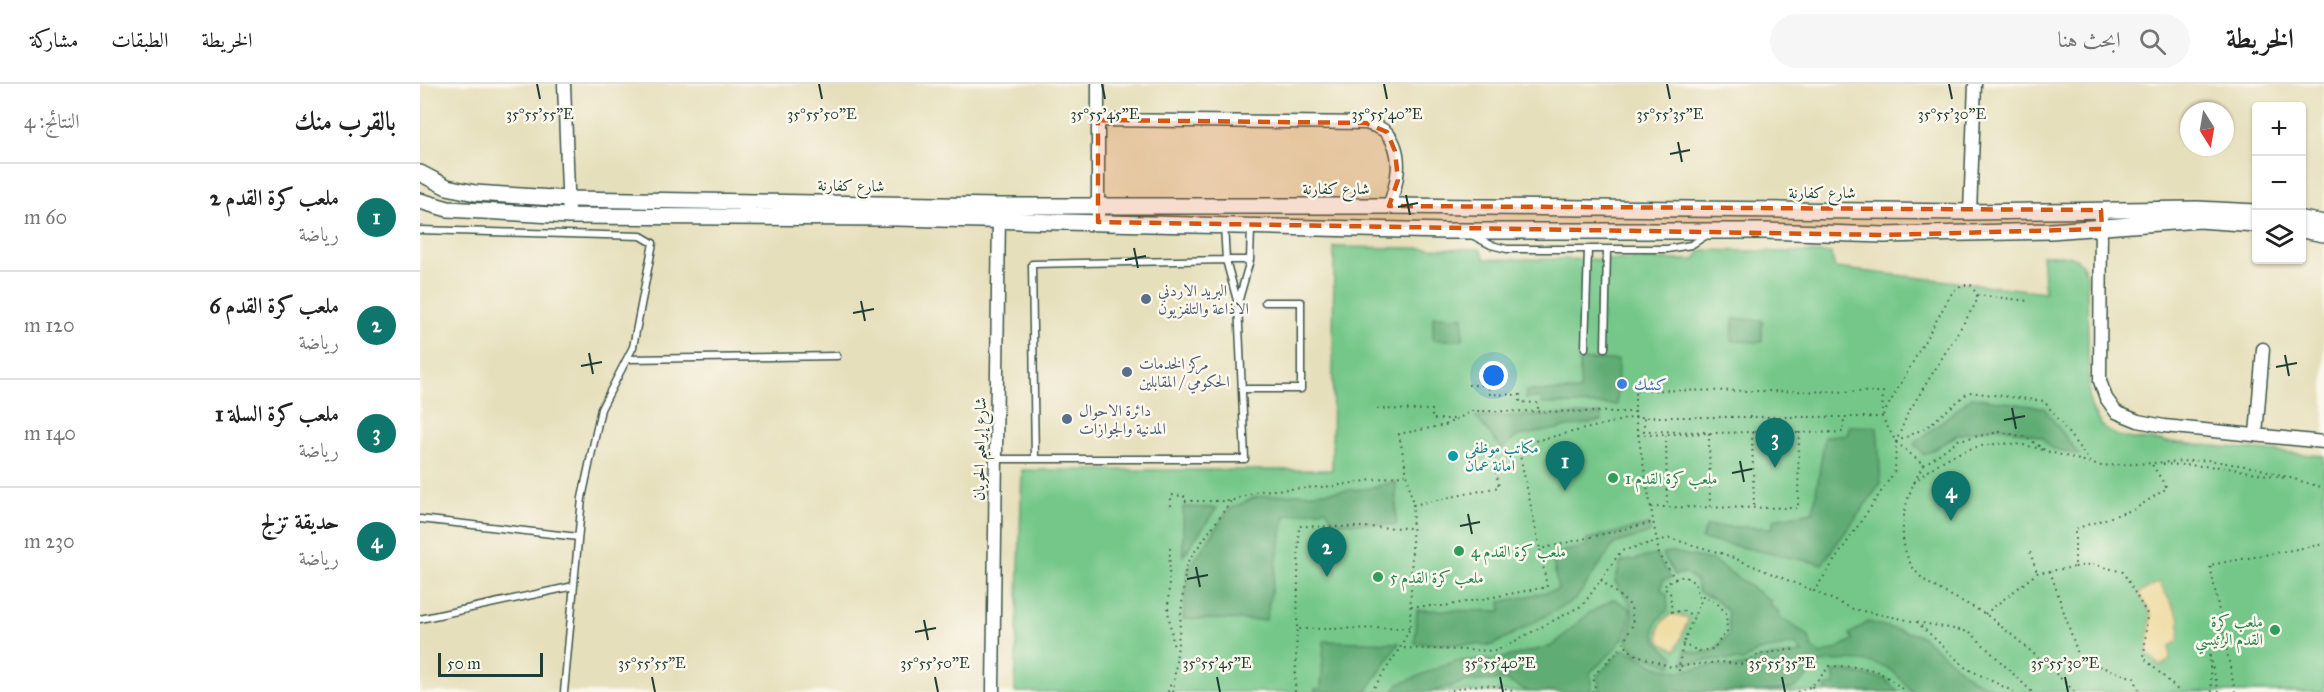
<!DOCTYPE html>
<html lang="ar">
<meta charset="utf-8">
<style>
:root{--surface:#fff;--page:#f6f6f6;--text:#222;--muted:#767676;--line:#e0e0e0;--accent:#0f766e}
body{margin:0;font-family:"IM FELL Great Primer",Amiri,serif;background:var(--page);color:var(--text);direction:rtl}
.controls{position:absolute;right:18px;top:18px;display:grid;overflow:hidden;border-radius:6px;box-shadow:0 2px 4px #0004}
.controls button{width:54px;height:54px;display:grid;place-items:center;padding:0;border:0;border-bottom:2px solid var(--line);background:var(--surface);color:var(--text);font:30px sans-serif}
.compass{position:absolute;left:1760px;top:18px;width:54px;height:54px;border-radius:50%;background:var(--surface);box-shadow:0 2px 4px #0004;rotate:169deg}
.scale{position:absolute;left:18px;bottom:15px;width:105px;box-sizing:border-box;padding-left:6px;border:3px solid #1f3d34;border-top:0;font-size:16px;line-height:21px;white-space:nowrap;color:#1f3d34;-webkit-text-stroke:4px #fbf7ec;paint-order:stroke}
.you{position:absolute;left:1074px;top:292px;width:21px;height:21px;margin:-15px;border:4px solid #fff;border-radius:50%;background:#1a73e8;box-shadow:0 0 0 9px #1a73e833}
.badge{display:grid;place-items:center;width:39px;height:39px;border-radius:50%;background:var(--accent);color:#fff;font-size:20px;font-weight:700}
.pin{position:absolute;translate:-50% -50px;filter:drop-shadow(0 2px 3px #0008)}
.pin::after{content:'';position:absolute;top:32px;width:21px;height:18px;background:inherit;clip-path:polygon(0 0,100% 0,50% 100%)}
.list{margin:0;padding:0;list-style:none}
h2{display:flex;justify-content:space-between;align-items:center;height:78px;margin:0;padding:0 24px;font-size:26px}
h2 small{font-size:20px;font-weight:400;color:var(--muted)}
.list li{display:grid;grid-template-columns:39px 1fr auto;gap:18px;align-items:center;box-sizing:border-box;height:108px;padding:0 24px;border-top:2px solid var(--line)}
.list b{display:block;font-size:22px;white-space:nowrap}
.list p{margin:0;font-size:20px;white-space:nowrap;color:var(--muted)}
.list em{font-size:20px;font-style:normal;color:var(--muted)}
.icon{flex:none;width:33px;height:33px;fill:none;stroke:currentColor;stroke-width:2;stroke-linecap:round;stroke-linejoin:round}
.map{position:relative;flex:none;width:1904px;height:608px;overflow:hidden;direction:ltr}
header{display:flex;align-items:center;gap:36px;box-sizing:border-box;height:84px;padding:0 30px;background:var(--surface);border-bottom:2px solid var(--line)}
header strong{font-size:28px}
nav{display:flex;gap:33px;margin-inline-start:auto;font-size:21px}
.search{width:420px;height:54px;background:var(--page);display:flex;align-items:center;gap:15px;box-sizing:border-box;padding:0 21px;border-radius:33px;color:var(--muted);font-size:22px}
main{display:flex}
aside{flex:1;background:var(--surface)}
.map>svg:first-child{display:block}
.green{fill:#75c789;stroke:#4a825e;stroke-width:1.5}
.forest{fill:#60ac75;stroke:#407454;stroke-width:1.5}
.sand{fill:#eeda9e;stroke:#868c69;stroke-width:1.5}
.lines{fill:none;stroke-linecap:round;stroke-linejoin:round}
.service-casing{stroke:#3d5548;stroke-width:9}
.minor-casing{stroke:#3d5548;stroke-width:15}
.tertiary-casing{stroke:#3d5548;stroke-width:18}
.path{stroke:#3d5548;stroke-width:2;stroke-dasharray:1.5 4.5;stroke-linecap:butt}
.service{stroke:#fff;stroke-width:6}
.minor{stroke:#fff;stroke-width:12}
.tertiary{stroke:#fff;stroke-width:15}
.marked{fill:#d45610;fill-opacity:0.2;stroke:#d45610;stroke-width:4.5;stroke-dasharray:12 8;stroke-linejoin:round}
.ticks{fill:none;stroke:#1f3d34;stroke-width:2}
.service-dot{fill:#5c6f8a;stroke:#fbf7ec;stroke-width:2}
.shop-dot{fill:#3f7fe0;stroke:#fbf7ec;stroke-width:2}
.culture-dot{fill:#0f9aa8;stroke:#fbf7ec;stroke-width:2}
.leisure-dot{fill:#2e9e5b;stroke:#fbf7ec;stroke-width:2}
.labels{text-anchor:middle;stroke-width:5;stroke-linejoin:round;paint-order:stroke}
.street-label{font-size:16px;fill:#1f3d34;stroke:#fbf7ec}
.service-label{font-size:16px;fill:#4e5e75;stroke:#fbf7ec;text-anchor:start}
.shop-label{font-size:16px;fill:#366cbe;stroke:#fbf7ec;text-anchor:start}
.culture-label{font-size:16px;fill:#0d838f;stroke:#fbf7ec;text-anchor:start}
.leisure-label{font-size:16px;fill:#27864d;stroke:#fbf7ec;text-anchor:start}
.ticks-label{font-size:15px;text-anchor:middle;fill:#1f3d34;stroke:#fbf7ec;stroke-width:5;stroke-linejoin:round;paint-order:stroke}
</style>
<header>
<strong>الخريطة</strong>
<div class="search"><svg class="icon" aria-label="search" viewBox="0 0 24 24"><circle cx="10" cy="10" r="6"/><path d="M15 15l6 6"/></svg>ابحث هنا</div>
<nav><a>الخريطة</a><a>الطبقات</a><a>مشاركة</a></nav>
</header>
<main>
<div class="map">
<svg width="1904" height="608" viewBox="0 0 1904 608">
<rect width="100%" height="100%" fill="#fbf7ec"/>
<filter id="ink" filterUnits="userSpaceOnUse"><feTurbulence type="fractalNoise" baseFrequency=".0167" numOctaves="2"/><feDisplacementMap in="SourceGraphic" scale="12" xChannelSelector="R" yChannelSelector="G"/><feConvolveMatrix kernelMatrix="1 2 1 2 8 2 1 2 1" color-interpolation-filters="sRGB"/></filter>
<filter id="wash" filterUnits="userSpaceOnUse"><feTurbulence type="fractalNoise" baseFrequency=".008" numOctaves="4" result="noise"/><feDisplacementMap in="SourceGraphic" scale="24" xChannelSelector="R" yChannelSelector="G"/><feGaussianBlur stdDeviation="1.35" result="paint"/><feColorMatrix in="noise" values="0 0 0 0 0 0 0 0 0 0 0 0 0 0 0 0 0 1.4 0 .05"/><feComposite in="paint" operator="in"/></filter>
<g filter="url(#wash)">
<rect width="100%" height="100%" fill="#e6dfbb"/>
<path class="green" d="M914,163L1060,165L1065,175L1274,176L1282,166L1411,169L1415,184L1625,208L1622,171C1643,171 1660,168 1667,191L1669,316C1675,336 1684,349 1705,354L1904,372V608H595L602,386H912Z"/>
<path class="forest" d="M1013,232L1043,233V256H1013Z
M1313,235L1342,236V258L1312,257Z
M1160,276H1198L1197,321L1122,320V314H1106V307H1160Z
M1552,313L1624,324L1659,371L1631,364L1622,353L1577,342L1537,351L1504,371L1494,360Z
M1181,330L1182,337L1098,352L1082,365L1056,333Z
M1429,342L1457,343L1461,399L1402,480L1281,455L1287,442L1353,444V435L1393,428L1405,352L1427,351Z
M976,398V441L914,438L906,425L865,432L846,536L763,535L768,486L809,425L836,413L945,405Z
M763,423L797,424L763,472Z
M1229,441L1230,449L1194,460L1156,515L1073,561L995,559L997,526L1081,527L1080,518L1138,506L1132,470L1167,462V455Z
M1252,468L1292,476L1351,517L1349,520L1360,529L1358,532L1389,552L1392,564L1401,570L1414,566L1433,556L1430,550L1448,538L1501,552L1552,595L1582,608H1493C1486,601 1478,591 1469,585C1453,575 1412,574 1395,581L1397,585L1373,605L1336,608H1177L1180,603L1177,592L1204,565L1238,583L1259,587L1296,581L1315,583L1327,581L1339,574L1382,569L1376,560L1338,567L1323,577L1300,575L1264,580L1265,566L1278,569L1294,567L1309,550L1308,528L1296,516L1279,508L1276,497L1265,489L1255,491L1242,470Z
M1236,471L1251,494L1243,496L1241,505L1247,511L1248,526C1227,541 1233,560 1254,572L1252,582L1215,568L1207,558C1218,528 1213,522 1195,498L1201,478Z
M1194,515L1210,524C1212,556 1191,568 1170,589L1172,603L1169,608H1109L1085,596L1048,597L1011,608H973L979,600L1035,577L1078,575L1132,562L1169,529Z
M904,557L979,559L946,608H895V605H901Z
M1423,587L1465,595L1478,608H1406L1405,603L1415,600L1413,588Z"/>
<path class="sand" d="M1739,498L1760,535L1759,557L1750,562V576L1740,582L1727,569L1731,530L1719,509Z
M1252,530L1269,534L1256,566L1241,559C1236,547 1240,536 1252,530Z"/>
</g>
<g filter="url(#ink)">
<g class="lines">
<defs>
<path id="service" d="M804,141L806,176L818,220L825,375H615L612,180L806,176H830
M0,146L221,152L233,159L213,263L181,325L162,414L144,608
M1052,151L1071,161L1087,165H1247L1271,161L1287,151
M818,219L830,176L831,144
M1165,264L1168,165
M1185,264L1187,165
M207,275L417,272
M822,305H881V218H845
M576,375H615
M0,435L158,453
M0,535L154,502"/>
<path id="minor" d="M144,0L149,132
M678,0V131
M678,36L946,39C952,41 963,44 967,49C985,70 977,100 969,122
M1681,126L1680,297L1686,314L1696,328L1718,337L1744,342L1904,358
M1550,128L1555,0
M1836,351L1843,265
M573,608L579,129"/>
<path id="tertiary" d="M0,89L27,103L55,109L149,115L579,122H969L1550,128L1777,125L1836,128
M0,117L28,125L149,132L476,134L1027,147H1344L1464,151L1630,147L1779,136L1836,140
M1882,135L1904,139
M1882,146L1904,150"/>
</defs>
<use href="#service" class="service-casing"/>
<use href="#minor" class="minor-casing"/>
<use href="#tertiary" class="tertiary-casing"/>
<path class="path" d="M1557,211L1609,217
M1048,301H1069V310L1100,311V318L1118,319V327
M957,325L1012,326V335H1034
M1215,328L1052,327L1025,341L979,350L993,421L990,544L980,564L1076,567L1163,521L1201,467L1249,454L1304,470L1394,507
M1463,331L1533,207L1542,201H1551L1557,211L1556,219L1488,329L1476,358L1475,387L1394,507L1433,525L1497,538L1546,584L1594,608
M1462,333L1463,308L1215,306V333H1462L1476,358L1504,381C1482,413 1469,471 1507,498C1526,511 1549,519 1568,532C1599,556 1627,581 1655,608
M1224,334V347L1289,348
M1334,348L1379,349
M1289,349L1290,423
M1218,351L1332,348L1334,423
M1246,351L1247,423
M1476,358L1507,343L1549,308L1624,317L1671,379L1678,382L1787,376L1837,384L1904,404
M1098,362L1120,465
M1743,380L1802,383L1865,394
M1504,381L1538,356L1580,348L1606,353L1626,367L1671,379
M1494,399C1529,365 1576,350 1623,366
M993,421L1079,403L1076,388L1098,361L1215,333L1239,470L1255,495L1247,498L1244,504L1250,509L1252,528L1264,527L1274,532
M751,422V411L764,412V417H811L838,407L915,402L987,390
M1231,423L1378,424L1379,349L1423,348L1424,333
M750,464L748,527L754,565
M1610,468L1617,489
M1655,483L1672,480L1703,488L1727,530L1724,574L1760,608
M1630,487L1660,576L1714,594L1720,608
M1255,495L1264,492L1275,499L1280,517
M1181,496L1211,522L1213,540L1203,560L1214,570L1251,583L1300,578L1322,580L1339,570L1377,565
M991,522H1024L1127,503L1120,465L1234,438
M1565,530L1617,489L1655,483V445L1715,425L1747,404L1731,379
M1497,538L1550,548L1612,608
M989,544L877,545L879,442L992,444
M1259,587C1260,559 1272,538 1283,512L1297,519L1306,529L1307,547L1293,565L1279,567L1262,560
M1392,602L1394,608
M748,608L751,599
M753,608L766,480L811,417
M875,608L877,545
M951,608L980,564
M1026,608C1049,601 1072,597 1094,608
M1172,608L1175,604L1173,592L1200,565
M1377,608L1392,602L1410,582C1447,583 1458,582 1485,608
M1792,608L1789,569L1799,608
M1815,608L1790,481L1904,460"/>
<use href="#service" class="service"/>
<use href="#minor" class="minor"/>
<use href="#tertiary" class="tertiary"/>
</g>
</g>
<path class="marked" d="M678,36L946,39L967,48L975,67L978,96L969,122L1681,126L1682,145L1464,151L678,138Z"/>
<path class="ticks" d="M117,0L120,15M399,0L402,15M682,0L685,15M964,0L967,15M1247,0L1250,15M1529,0L1532,15M1258,58L1262,78M1250,70L1270,66M986,111L990,131M978,123L998,119M714,164L718,184M705,176L726,172M441,217L445,237M433,229L454,225M169,269L173,290M1865,271L1869,292M161,282L182,278M1856,283L1877,279M1592,324L1596,345M1584,336L1605,332M1320,377L1324,398M1312,389L1332,385M1048,430L1052,450M1040,442L1060,438M776,483L780,503M767,495L788,491M504,536L508,556M495,548L516,544M232,593L235,608M515,593L518,608M797,593L800,608M1080,593L1083,608M1362,593L1365,608M1645,593L1648,608"/>
<g class="service-dot">
<circle cx="726" cy="215" r="6"/>
<circle cx="707" cy="288" r="6"/>
<circle cx="647" cy="335" r="6"/>
</g>
<circle class="shop-dot" cx="1202" cy="300" r="6"/>
<circle class="culture-dot" cx="1033" cy="372" r="6"/>
<g class="leisure-dot">
<circle cx="1193" cy="394" r="6"/>
<circle cx="1039" cy="467" r="6"/>
<circle cx="958" cy="493" r="6"/>
<circle cx="1855" cy="546" r="6"/>
</g>
<g class="labels">
<g class="street-label">
<text transform="translate(431 101) rotate(1)" y="6">شارع كفارنة</text>
<text x="916" y="110">شارع كفارنة</text>
<text x="1402" y="114">شارع كفارنة</text>
<text transform="translate(559 365) rotate(-89)" y="6">شارع إبراهيم الحويان</text>
</g>
<g class="service-label">
<text x="738" y="212">البريد الاردني<tspan x="738" dy="18">الاذاعة والتلفزيون</tspan></text>
<text x="719" y="285">مركز الخدمات<tspan x="719" dy="18">الحكومي / المقابلين</tspan></text>
<text x="659" y="332">دائرة الاحوال<tspan x="659" dy="18">المدنية والجوازات</tspan></text>
</g>
<g class="shop-label">
<text x="1214" y="306">كشك</text>
</g>
<g class="culture-label">
<text x="1045" y="369">مكاتب موظفي<tspan x="1045" dy="18">امانة عمان</tspan></text>
</g>
<g class="leisure-label">
<text x="1205" y="400">ملعب كرة القدم 1</text>
<text x="1051" y="473">ملعب كرة القدم 4</text>
<text x="970" y="499">ملعب كرة القدم 5</text>
<text x="1843" y="543" text-anchor="end">ملعب كرة<tspan x="1843" dy="18">القدم الرئيسي</tspan></text>
</g>
</g>
<g class="ticks-label">
<text x="120" y="35">35°55'55"E</text>
<text x="402" y="35">35°55'50"E</text>
<text x="685" y="35">35°55'45"E</text>
<text x="967" y="35">35°55'40"E</text>
<text x="1250" y="35">35°55'35"E</text>
<text x="1532" y="35">35°55'30"E</text>
<text x="232" y="584">35°55'55"E</text>
<text x="515" y="584">35°55'50"E</text>
<text x="797" y="584">35°55'45"E</text>
<text x="1080" y="584">35°55'40"E</text>
<text x="1362" y="584">35°55'35"E</text>
<text x="1645" y="584">35°55'30"E</text>
</g>
</svg>
<div class="controls">
<button>+</button>
<button>−</button>
<button><svg class="icon" aria-label="layers" viewBox="0 0 24 24"><path d="M12 4l9 5-9 5-9-5zM3 14l9 5 9-5"/></svg></button>
</div>
<svg class="compass" viewBox="-18 -18 36 36"><path d="M0-13l5 13h-10z" fill="#e53935"/><path d="M0 13l5-13h-10z" fill="#767676"/></svg>
<div class="scale">50 m</div>
<div class="you"></div>
<div class="pin badge" style="left:1145px;top:407px">1</div>
<div class="pin badge" style="left:907px;top:493px">2</div>
<div class="pin badge" style="left:1355px;top:384px">3</div>
<div class="pin badge" style="left:1531px;top:437px">4</div>
</div>
<aside>
<h2>بالقرب منك<small>النتائج: 4</small></h2>
<ul class="list">
<li><span class="badge">1</span><div><b>ملعب كرة القدم 2</b><p>رياضة</p></div><em>60 m</em></li>
<li><span class="badge">2</span><div><b>ملعب كرة القدم 6</b><p>رياضة</p></div><em>120 m</em></li>
<li><span class="badge">3</span><div><b>ملعب كرة السلة 1</b><p>رياضة</p></div><em>140 m</em></li>
<li><span class="badge">4</span><div><b>حديقة تزلج</b><p>رياضة</p></div><em>230 m</em></li>
</ul>
</aside>
</main>
